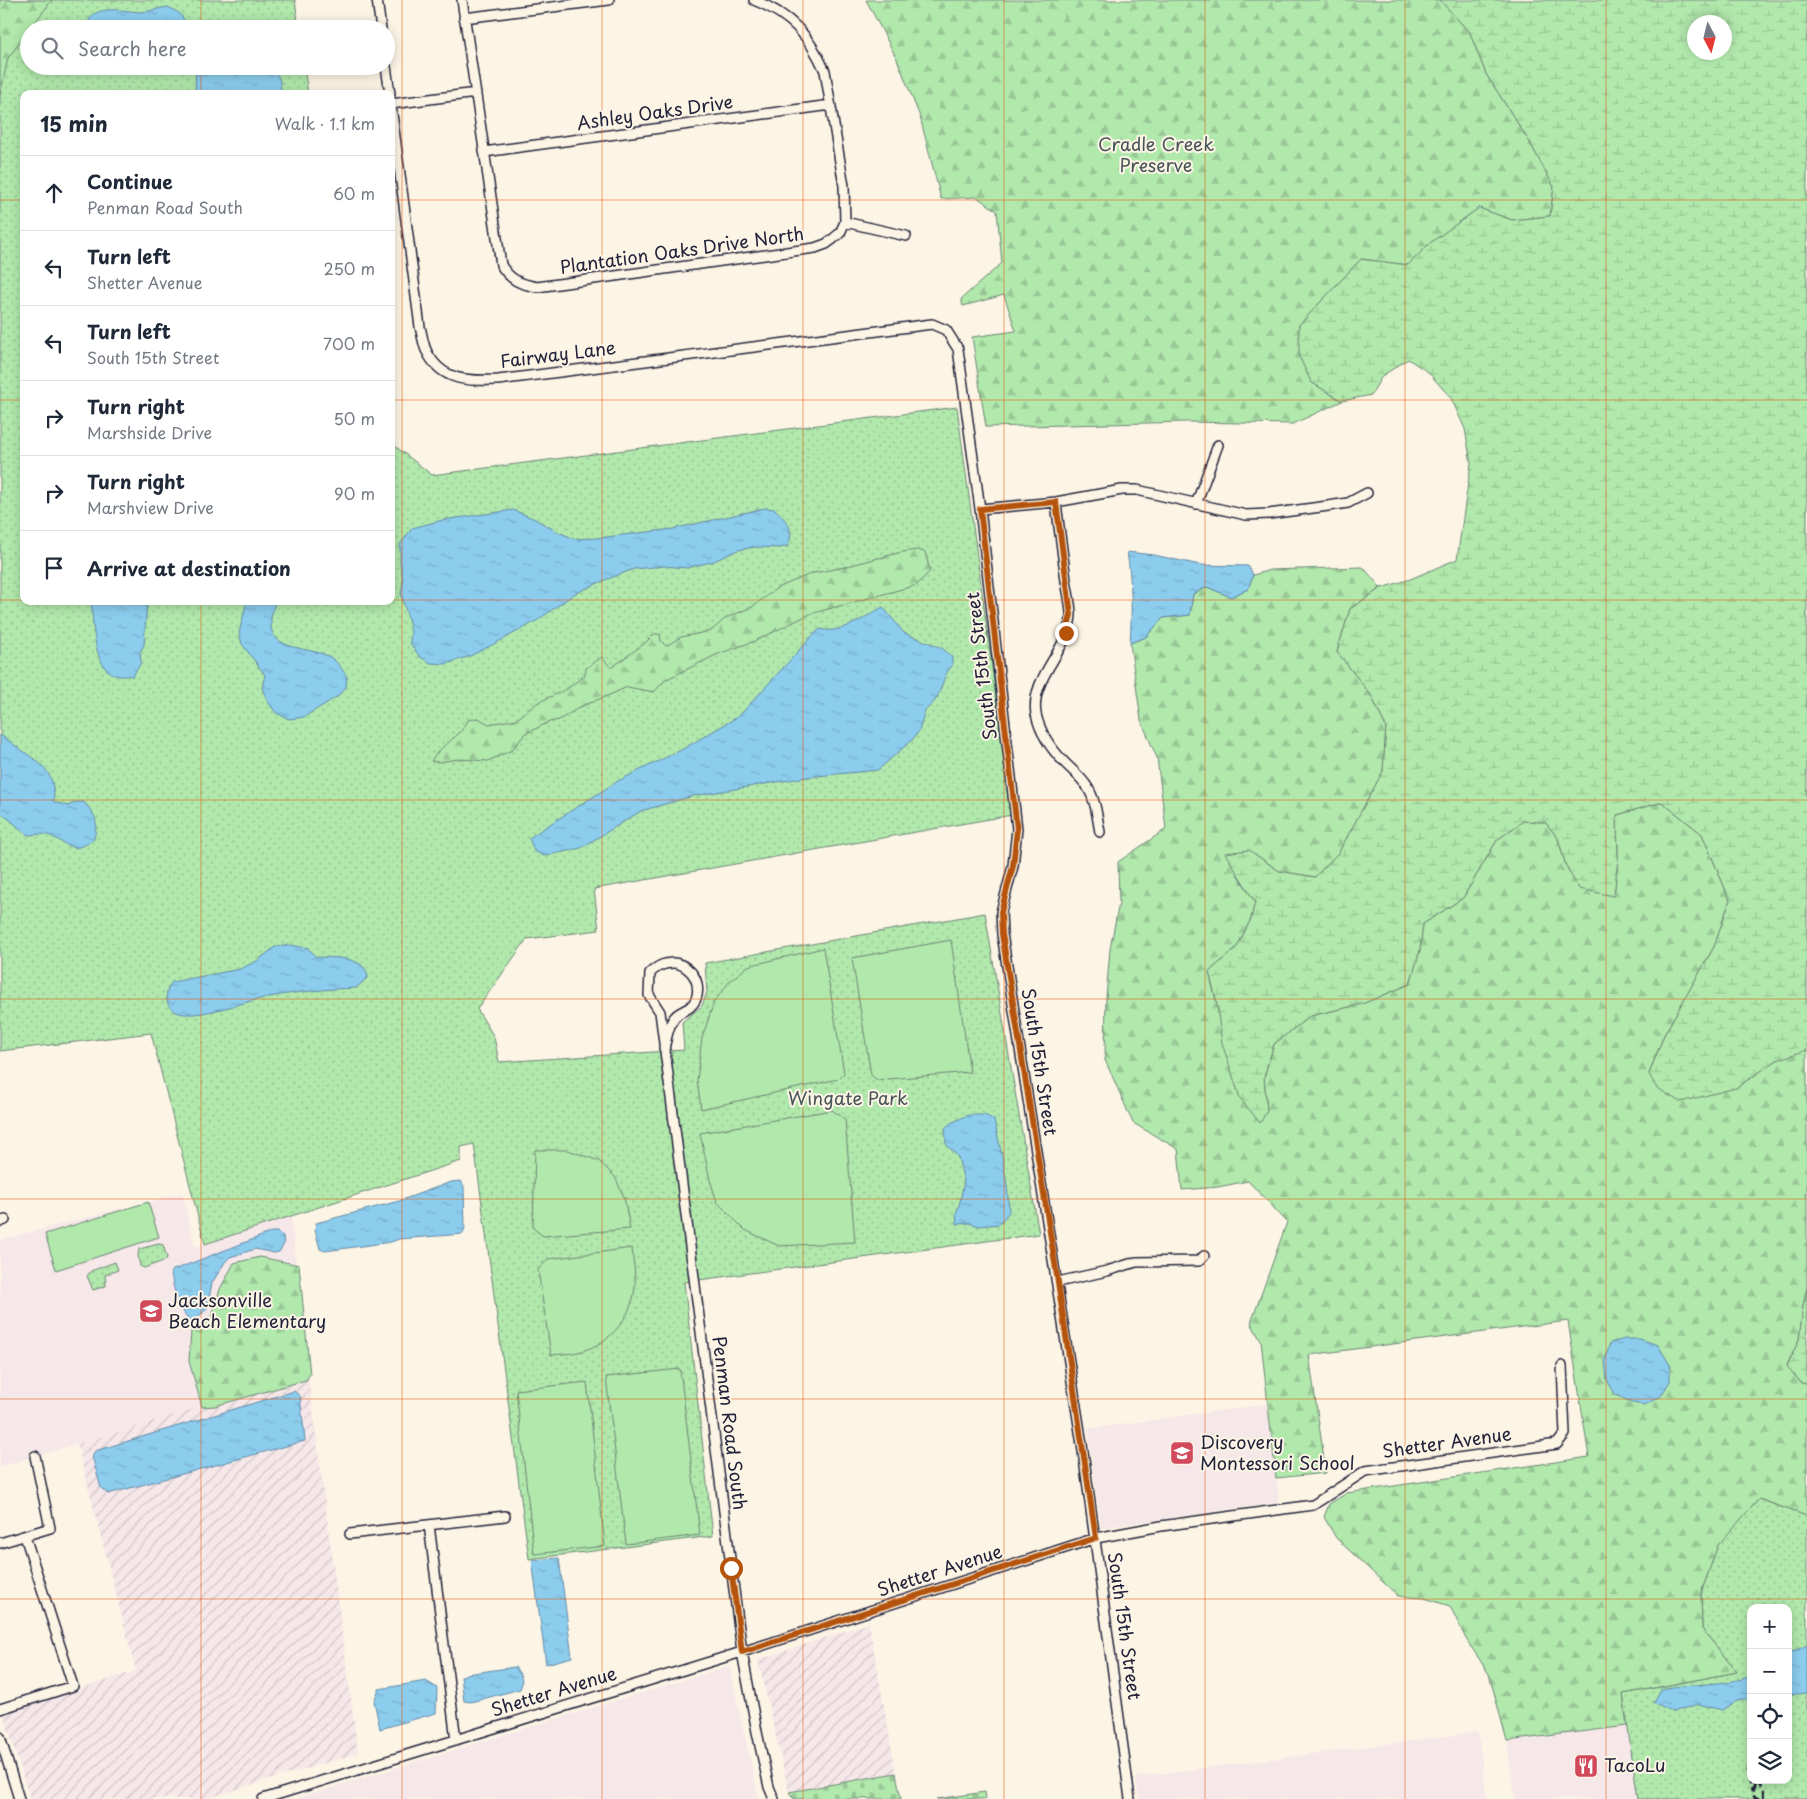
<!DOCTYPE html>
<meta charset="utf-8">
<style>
:root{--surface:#fff;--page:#f2f2f3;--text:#1f2937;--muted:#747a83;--line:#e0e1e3}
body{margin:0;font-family:"Playpen Sans",sans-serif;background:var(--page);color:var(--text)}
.controls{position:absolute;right:15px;bottom:15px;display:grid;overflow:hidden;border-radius:10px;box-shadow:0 2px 12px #0003}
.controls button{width:45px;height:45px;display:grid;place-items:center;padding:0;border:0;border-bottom:1px solid var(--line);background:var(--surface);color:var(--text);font:25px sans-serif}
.compass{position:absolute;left:1687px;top:15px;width:45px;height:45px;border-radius:50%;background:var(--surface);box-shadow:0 2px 12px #0003;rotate:173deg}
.stop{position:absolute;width:15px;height:15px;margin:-11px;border:4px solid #b45309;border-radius:50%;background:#fff}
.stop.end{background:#b45309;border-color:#fff;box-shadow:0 1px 5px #0008}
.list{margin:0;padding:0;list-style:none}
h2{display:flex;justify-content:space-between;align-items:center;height:65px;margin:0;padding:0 20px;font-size:21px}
h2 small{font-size:16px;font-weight:400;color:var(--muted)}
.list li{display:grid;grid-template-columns:32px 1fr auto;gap:15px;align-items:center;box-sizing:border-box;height:75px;padding:0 20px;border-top:1px solid var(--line)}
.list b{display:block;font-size:19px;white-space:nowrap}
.list p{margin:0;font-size:16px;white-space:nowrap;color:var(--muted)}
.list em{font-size:16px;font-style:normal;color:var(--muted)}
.icon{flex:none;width:28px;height:28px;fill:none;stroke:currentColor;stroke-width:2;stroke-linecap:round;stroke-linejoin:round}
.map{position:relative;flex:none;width:1807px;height:1799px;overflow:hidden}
.search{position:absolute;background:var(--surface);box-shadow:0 2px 12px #0003;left:20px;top:20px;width:375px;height:55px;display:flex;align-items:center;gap:12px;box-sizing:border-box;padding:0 18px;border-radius:28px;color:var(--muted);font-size:19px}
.panel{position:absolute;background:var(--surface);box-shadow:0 2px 12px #0003;left:20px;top:90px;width:375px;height:515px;border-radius:10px}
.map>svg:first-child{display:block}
.built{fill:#f6e7e9}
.industrial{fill:url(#industrial-furrows)}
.green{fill:url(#green-dots);stroke:#6a8574;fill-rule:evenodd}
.forest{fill:url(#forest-firs);stroke:#6a8574}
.wetland{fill:url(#wetland-marsh);stroke:#6a8574;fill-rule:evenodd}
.cemetery{fill:url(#cemetery-stones);stroke:#6a8574}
.pitch{fill:#b1e8ac;stroke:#6a8574}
.water{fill:url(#water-ripples);stroke:#6288a6}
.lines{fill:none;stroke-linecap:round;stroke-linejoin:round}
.minor-casing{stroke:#22223b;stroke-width:12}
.minor{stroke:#fcf5e5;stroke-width:9}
.rail{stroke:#22223b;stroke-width:3;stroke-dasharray:8 4;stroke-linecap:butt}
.route{stroke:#b45309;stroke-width:6}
.grid{fill:none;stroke:#e8590c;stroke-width:1;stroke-opacity:0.55}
.labels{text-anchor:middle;stroke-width:4;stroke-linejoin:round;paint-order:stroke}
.street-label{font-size:18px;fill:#22223b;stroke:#fcf5e5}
.park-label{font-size:18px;fill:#465457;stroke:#fcf5e5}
.poi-label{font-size:18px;fill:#22223b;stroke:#fcf5e5;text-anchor:start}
</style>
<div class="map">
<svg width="1807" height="1799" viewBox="0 0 1807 1799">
<defs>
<pattern id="industrial-furrows" width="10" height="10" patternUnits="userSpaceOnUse" patternTransform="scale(1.25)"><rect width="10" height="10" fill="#f6e7e9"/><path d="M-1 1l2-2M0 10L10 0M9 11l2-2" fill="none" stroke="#d3c6c9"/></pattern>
<pattern id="green-dots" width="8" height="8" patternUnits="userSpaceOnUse" patternTransform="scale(1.25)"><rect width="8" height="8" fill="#b1e8ac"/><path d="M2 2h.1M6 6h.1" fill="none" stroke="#98c795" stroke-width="1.8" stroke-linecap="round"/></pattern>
<pattern id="forest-firs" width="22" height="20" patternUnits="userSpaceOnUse" patternTransform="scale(1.25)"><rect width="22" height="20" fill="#b1e8ac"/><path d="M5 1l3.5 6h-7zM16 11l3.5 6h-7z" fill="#98c795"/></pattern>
<pattern id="wetland-marsh" width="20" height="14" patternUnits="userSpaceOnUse" patternTransform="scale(1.25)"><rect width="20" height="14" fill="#b1e8ac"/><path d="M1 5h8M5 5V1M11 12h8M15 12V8" fill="none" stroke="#98c795"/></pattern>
<pattern id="cemetery-stones" width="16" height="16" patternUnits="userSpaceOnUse" patternTransform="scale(1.25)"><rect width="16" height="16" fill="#b1e8ac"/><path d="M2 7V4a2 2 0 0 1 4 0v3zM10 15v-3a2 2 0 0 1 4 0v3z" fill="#98c795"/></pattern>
<pattern id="water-ripples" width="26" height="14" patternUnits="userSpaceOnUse" patternTransform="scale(1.25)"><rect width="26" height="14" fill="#8ccced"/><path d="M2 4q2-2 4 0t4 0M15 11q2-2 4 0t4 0" fill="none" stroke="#78afcc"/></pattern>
</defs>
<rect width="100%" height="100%" fill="#fcf5e5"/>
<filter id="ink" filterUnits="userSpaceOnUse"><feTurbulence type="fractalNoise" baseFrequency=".02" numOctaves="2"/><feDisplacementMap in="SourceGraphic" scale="10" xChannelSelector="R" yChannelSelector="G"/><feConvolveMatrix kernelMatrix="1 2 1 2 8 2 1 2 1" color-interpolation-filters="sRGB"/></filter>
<g filter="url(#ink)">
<path class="built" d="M182,1193L195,1247L291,1216L308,1374L0,1467V1240Z
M1268,1404L1279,1502L1101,1528L1088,1429Z
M729,1666L759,1799H297V1798Z
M1627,1726L1638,1799H1515L1507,1741Z
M1478,1732L1487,1799H1139L1136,1777Z"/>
<path class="industrial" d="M308,1374L358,1753L205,1799H30L3,1713L136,1671L77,1444Z
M869,1623L896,1773L789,1792L758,1660Z"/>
<path class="green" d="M0,0H295L299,29H29V66H304L308,94H24V601H391V443L432,475L957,407L1012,815L594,889L599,930L527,939L477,1009L494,1037L499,1062L684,1050L682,1022L702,1006L707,992L705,963L985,913L1039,1234L684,1282L713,1536L529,1559L474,1144L461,1147V1161L205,1244L151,1033L0,1051Z
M159,1244L163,1245L167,1257L166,1260L144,1268L140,1266L138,1256L139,1249Z
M115,1262L118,1270L105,1275L106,1286L93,1290L87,1276L91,1271Z
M1759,1499L1807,1516V1799H1638L1623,1694L1737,1672L1702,1629L1701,1593L1718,1544ZM1751,1608H1788V1780H1751Z"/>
<path class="forest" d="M0,0H52L8,58L0,95Z
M866,0H1440L1470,33L1486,74L1529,141L1554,187L1550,216L1512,220L1479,208L1430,243L1408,265L1361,259L1299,325L1311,382L1342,401L1293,424L1188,422L986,427L972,337L1016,331L1004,295L963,306L961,299L1002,263L997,211L977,197L941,199L920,117L897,59Z
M917,550L925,552L930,571L917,585L810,614L755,641L718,654L665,680L654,692L627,687L612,694L580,707L559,720L549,722L525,734L512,750L488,761L459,759L438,762L431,761C441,743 461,738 468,720L478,718L489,724L517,719L537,703L567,689L585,675L586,668L602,657L611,668L645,643L654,634H660L661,641L666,646L681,637L711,631L726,618L752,607L777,588L813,573L840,568L902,552Z
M1363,567L1381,588L1350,609L1337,652L1371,695L1386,727L1383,772L1339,852L1315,877L1279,871L1249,850L1237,874L1255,902L1251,919L1237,947L1209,972L1240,1098L1267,1111L1264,1077L1274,1044L1310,1016L1362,1004L1410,984L1420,950L1423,924L1463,898L1497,840L1523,821L1545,822L1558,838L1566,866L1614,896L1618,858L1617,815L1662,802L1702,834L1730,900L1714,947L1664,1035L1649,1074L1736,1088L1777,1060L1803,1050H1807V1288L1803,1306L1799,1340L1787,1365L1801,1383L1807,1384V1516L1759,1499L1718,1545L1701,1593L1702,1629L1737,1672L1623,1694L1627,1726L1507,1741L1489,1674L1466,1639L1450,1606L1423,1598L1398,1596L1336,1538L1324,1517L1329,1504L1347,1493L1589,1457L1568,1321L1309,1355L1326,1473L1276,1478L1261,1341L1251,1323L1287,1222L1248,1181L1218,1187L1182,1190L1178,1149L1133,1123L1105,1060L1106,998L1110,949L1119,903L1118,862L1166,829L1157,758L1141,720L1130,643L1146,637L1163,618L1190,615L1193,594L1207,587L1231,597L1248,589L1253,575L1270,570Z
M260,1257L299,1265L310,1374L306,1380L215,1406L202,1407L189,1361L191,1331L211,1320L220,1289L234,1263Z"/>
<path class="wetland" d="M1440,0H1807V1050L1777,1060L1736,1088L1680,1102L1656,1087L1649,1074L1664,1035L1714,947L1730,900L1702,834L1662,802L1617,815L1618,858L1614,896L1579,889L1566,866L1558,838L1545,822L1523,821L1497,840L1463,898L1423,924L1420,950L1410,984L1362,1004L1310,1016L1274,1044L1264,1077L1267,1111L1260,1123L1240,1098L1222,1043L1216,999L1209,972L1237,947L1251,919L1255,902L1225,853L1249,850L1279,871L1315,877L1339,852L1383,771L1386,727L1371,695L1337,652L1350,609L1381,588L1408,580L1457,559L1471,463L1465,429L1451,398L1428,372L1408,359L1382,376L1371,395L1342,401L1311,382L1299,356V325L1361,259L1408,265L1430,243L1479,208L1512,220L1550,216L1554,187L1529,141L1486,74L1470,33ZM1694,22H1724V52H1694Z
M1807,1288V1384L1801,1383L1787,1366L1799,1340L1803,1306Z"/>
<path class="cemetery" d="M896,1773L901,1799H794L789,1792Z
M985,1792L986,1799H937Z"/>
<path class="pitch" d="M951,940L970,1072L877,1080L871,1075L852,958Z
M823,948L844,1073L838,1079L701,1109L697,1080L702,1038L714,1002L730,981L748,966Z
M832,1110L845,1119L855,1242L779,1246L745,1230L717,1202L710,1180L700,1133Z
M535,1150H568L599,1161L615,1177L624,1197L630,1229L543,1236L533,1228Z
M148,1202L159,1237L56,1270L45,1234Z
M632,1248C633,1263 637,1279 634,1294C628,1323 607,1345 578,1352C570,1354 560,1354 551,1355L538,1270L548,1259Z
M680,1369L700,1535L626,1544L606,1377Z
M587,1382L605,1546L534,1554L516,1390Z"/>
<path class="water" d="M168,7L179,13L191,29H87C88,2 123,11 140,12C149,12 159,8 168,7Z
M196,66H224L233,72C256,66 282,58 281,94H195Z
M765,508L775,509C787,522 795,528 788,546L780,548L755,547L738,550L714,561L687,568L664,566L634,569L605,580L574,594L538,620L500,641L470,656L446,664L431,663L420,657L410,643L411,632L408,618L401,594L403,581L400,563V545L412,528L443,520L513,510L535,519L558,532L575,539L598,538L673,529Z
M1127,552L1154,555L1200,565L1248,566L1253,575L1248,589L1231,597L1207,587L1193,594L1190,615L1163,618L1146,637L1130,643C1132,612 1132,583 1127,552Z
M91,601H147L144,645L140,652L141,663L132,677L130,675C92,685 94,625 91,601Z
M247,601H277C272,608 271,614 271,623C269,652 314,647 330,657C337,661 343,670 347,677L346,687L338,696L304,717L289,719L276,713L268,702L262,688L265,675L242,644L239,633Z
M883,607L904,633L942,648L952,657V666C939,679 944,698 925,710L919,731L912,740L878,770L807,777L693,796L641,811L581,848L544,856L534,851L529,838L547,826L618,781L681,750L739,716L813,635L820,629C842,635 864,617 883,607Z
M0,735C8,739 15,746 23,751C46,767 54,773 54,802L68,806L76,802H84C97,817 98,820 94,839C72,856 68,843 48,835C43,833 34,835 28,835C18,828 11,819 0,813Z
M289,945L308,948L316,957C332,958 365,955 368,977L356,988C326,989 294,992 264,998C244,1002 204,1016 185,1014C167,1013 161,996 172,982L240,969L257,961L275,947Z
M968,1115H985L994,1120C1001,1151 1008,1180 1009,1212L999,1224L979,1226L969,1223L957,1224L956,1214L960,1202L964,1181L958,1157L946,1144L945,1128L951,1123Z
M461,1181L464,1186L465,1227L463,1234L399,1239L391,1242L325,1251L320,1249L315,1230L316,1223L399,1201L451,1182Z
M272,1232H277L283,1236L284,1244L279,1252L274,1253L255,1249L230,1257L225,1262L212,1283L207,1309L192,1322C180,1314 172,1286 171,1271Z
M1625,1339H1640L1658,1345L1670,1365V1381L1661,1396L1645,1405L1632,1403L1615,1394L1607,1380L1605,1360L1610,1343Z
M294,1391L300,1396L305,1441L108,1494L101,1488L92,1456L95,1451Z
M559,1558L572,1657L546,1664L532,1560Z
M1807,1645V1693L1788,1695V1654Z
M515,1667C521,1675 524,1680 520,1689L471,1702L464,1701L461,1677L466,1674Z
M1751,1676V1699L1737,1701L1722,1710L1699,1704L1672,1712L1654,1702L1661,1689C1688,1683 1727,1686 1751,1676Z
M426,1681L437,1688L436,1713L380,1729L374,1701L379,1689Z"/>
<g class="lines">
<defs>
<path id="minor" d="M377,0L381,29
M462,0L501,265C510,280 520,284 537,287L815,248L826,244L833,239L840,233L845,222L844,186L825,71C809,35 791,15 754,0
M464,18L609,0
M386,66L390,94
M391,104L476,93
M391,106L420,327C422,334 423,343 426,350C441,382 468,381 498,380L932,324L946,330L958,349L980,509L1017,829L1013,866L1001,912L1002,934L1083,1451L1130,1799
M484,152L831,105
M845,222L906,236
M1056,502C1059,529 1063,555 1066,581C1068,592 1071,605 1071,615C1069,651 1030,677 1036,714C1040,733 1052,750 1065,763C1073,771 1082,778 1088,788C1096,801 1097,817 1100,832
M1196,504L1218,445
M980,509L1056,502L1122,490H1137L1246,515L1269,514L1328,506L1348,503L1367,493
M664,1048C667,1038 668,1026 674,1018C678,1012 685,1011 690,1007C701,998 699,981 691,972C686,967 681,963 674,963C663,963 658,966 650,973L649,995L660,1012L742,1652L757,1732L769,1787L774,1799
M0,1222L5,1220
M1058,1282L1107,1271L1136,1262L1199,1261L1204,1256
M429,1525L456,1740
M350,1534L505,1516
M0,1543L50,1528L35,1456
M0,1709L73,1686L25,1536
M0,1737L19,1799
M263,1799L742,1652L1096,1538L1161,1526L1313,1505L1365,1471L1557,1444L1565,1434L1562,1366"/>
</defs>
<use href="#minor" class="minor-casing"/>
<use href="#minor" class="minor"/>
<path class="rail" d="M1751,1764L1748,1771L1752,1790
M1757,1780C1762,1786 1766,1789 1764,1797L1761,1799L1755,1797C1751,1791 1755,1786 1757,1780"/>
</g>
</g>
<g class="lines" filter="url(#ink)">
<path class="route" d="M731,1568L742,1652L1096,1538L1058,1282L1002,934L1001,912L1013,866L1017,829L980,509L1056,502L1071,615L1066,633"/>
</g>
<path class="grid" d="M201,0V29M402,0V1799M602,0V1799M803,0V1799M1004,0V1799M1205,0V1799M1405,0V1799M1606,0V1799M201,66V94M0,200H24M391,200H1807M0,400H24M391,400H1807M0,600H24M391,600H1807M201,601V1799M0,800H1807M0,999H1807M0,1199H1807M0,1399H1807M0,1599H1807"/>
<defs>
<symbol id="school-square" viewBox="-11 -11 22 22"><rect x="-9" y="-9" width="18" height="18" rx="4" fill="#d1495b" stroke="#fcf5e5"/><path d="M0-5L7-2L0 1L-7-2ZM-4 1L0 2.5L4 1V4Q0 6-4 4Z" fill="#fff"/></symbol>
<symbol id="restaurant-square" viewBox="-11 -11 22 22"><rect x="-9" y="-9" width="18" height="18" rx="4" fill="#d1495b" stroke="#fcf5e5"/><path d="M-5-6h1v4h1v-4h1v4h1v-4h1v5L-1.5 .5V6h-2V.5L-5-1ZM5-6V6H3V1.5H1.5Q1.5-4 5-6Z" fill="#fff"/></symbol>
</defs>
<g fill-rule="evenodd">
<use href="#school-square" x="137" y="1297" width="28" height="28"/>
<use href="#school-square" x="1168" y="1439" width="28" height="28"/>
<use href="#restaurant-square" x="1572" y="1752" width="28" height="28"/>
</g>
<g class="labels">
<g class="street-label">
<text transform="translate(655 113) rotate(-8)" y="6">Ashley Oaks Drive</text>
<text transform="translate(682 251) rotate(-8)" y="6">Plantation Oaks Drive North</text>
<text transform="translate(558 355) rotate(-7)" y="6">Fairway Lane</text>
<text transform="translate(982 666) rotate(-97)" y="6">South 15th Street</text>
<text transform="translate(1039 1062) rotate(81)" y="6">South 15th Street</text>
<text transform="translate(729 1423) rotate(83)" y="6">Penman Road South</text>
<text transform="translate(1447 1443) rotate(-8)" y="6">Shetter Avenue</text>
<text transform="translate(940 1571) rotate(-18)" y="6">Shetter Avenue</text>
<text transform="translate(1124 1626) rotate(82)" y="6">South 15th Street</text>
<text transform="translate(554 1692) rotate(-17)" y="6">Shetter Avenue</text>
</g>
<g class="park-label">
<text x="1156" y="151">Cradle Creek<tspan x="1156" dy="21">Preserve</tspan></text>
<text x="848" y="1105">Wingate Park</text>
</g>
<g class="poi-label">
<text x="168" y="1307">Jacksonville<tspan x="168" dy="21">Beach Elementary</tspan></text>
<text x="1200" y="1449">Discovery<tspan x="1200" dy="21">Montessori School</tspan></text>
<text x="1604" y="1772">TacoLu</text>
</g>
</g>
</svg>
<div class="controls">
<button>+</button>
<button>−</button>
<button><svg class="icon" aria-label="locate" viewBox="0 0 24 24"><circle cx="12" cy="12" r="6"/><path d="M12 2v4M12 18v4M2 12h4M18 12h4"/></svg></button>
<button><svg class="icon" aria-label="layers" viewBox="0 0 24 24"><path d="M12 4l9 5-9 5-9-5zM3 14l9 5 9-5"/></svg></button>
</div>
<svg class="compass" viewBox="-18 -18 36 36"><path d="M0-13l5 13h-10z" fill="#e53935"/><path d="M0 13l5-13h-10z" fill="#747a83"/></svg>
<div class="stop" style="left:731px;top:1568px"></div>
<div class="stop end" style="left:1066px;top:633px"></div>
<div class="search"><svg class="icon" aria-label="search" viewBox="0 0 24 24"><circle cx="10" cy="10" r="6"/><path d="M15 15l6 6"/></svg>Search here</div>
<section class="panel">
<h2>15 min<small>Walk · 1.1 km</small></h2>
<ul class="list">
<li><svg class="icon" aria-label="ahead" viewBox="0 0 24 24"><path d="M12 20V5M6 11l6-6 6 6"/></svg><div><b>Continue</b><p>Penman Road South</p></div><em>60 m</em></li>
<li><svg class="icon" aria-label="left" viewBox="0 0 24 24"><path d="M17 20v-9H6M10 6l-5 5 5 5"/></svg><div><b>Turn left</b><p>Shetter Avenue</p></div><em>250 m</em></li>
<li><svg class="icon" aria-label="left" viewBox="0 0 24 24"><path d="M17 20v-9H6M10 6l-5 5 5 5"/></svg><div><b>Turn left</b><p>South 15th Street</p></div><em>700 m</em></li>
<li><svg class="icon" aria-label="right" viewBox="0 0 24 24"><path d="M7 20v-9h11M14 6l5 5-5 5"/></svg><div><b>Turn right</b><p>Marshside Drive</p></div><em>50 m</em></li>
<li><svg class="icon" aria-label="right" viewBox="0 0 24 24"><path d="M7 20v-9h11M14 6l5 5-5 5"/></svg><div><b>Turn right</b><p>Marshview Drive</p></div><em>90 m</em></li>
<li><svg class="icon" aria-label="arrive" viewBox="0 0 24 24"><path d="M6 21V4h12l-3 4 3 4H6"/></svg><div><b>Arrive at destination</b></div></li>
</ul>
</section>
</div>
